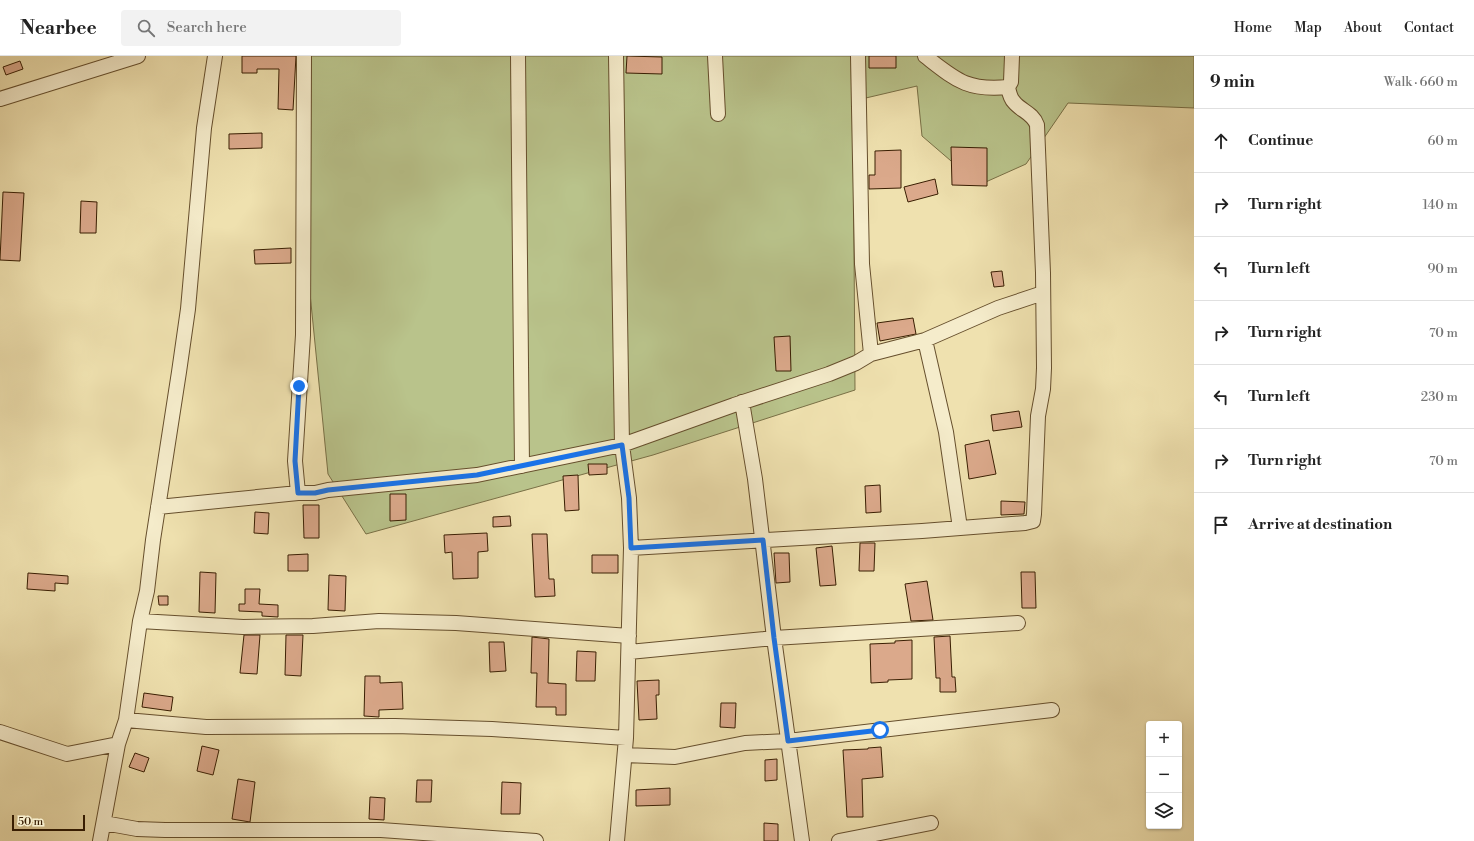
<!DOCTYPE html>
<meta charset="utf-8">
<style>
:root{--surface:#fff;--page:#f2f2f2;--text:#222;--muted:#767676;--line:#e0e0e0}
body{margin:0;font-family:"Libre Bodoni",serif;background:var(--page);color:var(--text)}
.controls{position:absolute;right:12px;bottom:12px;display:grid;overflow:hidden;border-radius:4px;box-shadow:0 1px 3px #0004}
.controls button{width:36px;height:36px;display:grid;place-items:center;padding:0;border:0;border-bottom:1px solid var(--line);background:var(--surface);color:var(--text);font:20px sans-serif}
.scale{position:absolute;left:12px;bottom:10px;width:73px;box-sizing:border-box;padding-left:4px;border:2px solid #391e02;border-top:0;font-size:11px;line-height:14px;white-space:nowrap;color:#391e02;-webkit-text-stroke:3px #f5eccb;paint-order:stroke}
.stop{position:absolute;width:12px;height:12px;margin:-9px;border:3px solid #1a73e8;border-radius:50%;background:#fff}
.stop.end{background:#1a73e8;border-color:#fff;box-shadow:0 1px 4px #0008}
.list{margin:0;padding:0;list-style:none}
h2{display:flex;justify-content:space-between;align-items:center;height:52px;margin:0;padding:0 16px;font-size:17px}
h2 small{font-size:13px;font-weight:400;color:var(--muted)}
.list li{display:grid;grid-template-columns:26px 1fr auto;gap:12px;align-items:center;box-sizing:border-box;height:64px;padding:0 16px;border-top:1px solid var(--line)}
.list b{display:block;font-size:15px;white-space:nowrap}
.list em{font-size:13px;font-style:normal;color:var(--muted)}
.icon{flex:none;width:22px;height:22px;fill:none;stroke:currentColor;stroke-width:2;stroke-linecap:round;stroke-linejoin:round}
.map{position:relative;flex:none;width:1194px;height:785px;overflow:hidden}
header{display:flex;align-items:center;gap:24px;box-sizing:border-box;height:56px;padding:0 20px;background:var(--surface);border-bottom:1px solid var(--line)}
header strong{font-size:19px}
nav{display:flex;gap:22px;margin-inline-start:auto;font-size:14px}
.search{width:280px;height:36px;background:var(--page);display:flex;align-items:center;gap:10px;box-sizing:border-box;padding:0 14px;border-radius:4px;color:var(--muted);font-size:15px}
main{display:flex}
aside{flex:1;background:var(--surface)}
.map>svg:first-child{display:block}
.green{fill:#b9c38b;stroke:#797046}
.building{fill:#dba98b;stroke:#391e02}
.lines{fill:none;stroke-linecap:round;stroke-linejoin:round}
.minor-casing{stroke:#664f2d;stroke-width:16}
.minor{stroke:#f5eccb;stroke-width:14}
.route{stroke:#1a73e8;stroke-width:5}
</style>
<header>
<strong>Nearbee</strong>
<div class="search"><svg class="icon" aria-label="search" viewBox="0 0 24 24"><circle cx="10" cy="10" r="6"/><path d="M15 15l6 6"/></svg>Search here</div>
<nav><a>Home</a><a>Map</a><a>About</a><a>Contact</a></nav>
</header>
<main>
<div class="map">
<svg width="1194" height="785" viewBox="0 0 1194 785">
<rect width="100%" height="100%" fill="#efe1af"/>
<filter id="stains"><feTurbulence type="fractalNoise" baseFrequency=".005" numOctaves="4"/><feColorMatrix values="0 0 0 0 .2 0 0 0 0 .09 0 0 0 0 .02 0 0 0 .5 -.17"/></filter>
<radialGradient id="worn" r=".72"><stop offset=".6" stop-color="#630" stop-opacity="0"/><stop offset="1" stop-color="#630" stop-opacity=".3"/></radialGradient>
<path class="green" d="M300,0H1194V52L1068,47L1026,108L979,129L922,80L917,30L853,45L855,334L653,399L366,478L328,418L302,157Z"/>
<path class="building" d="M242,0H296L293,54L278,53L279,13H257V17H242Z
M627,0L662,1V18L626,17Z
M869,0H896V12H869Z
M20,5L23,13L6,19L3,11Z
M262,77V92L229,93V78Z
M951,91L987,92V130L952,129Z
M901,94V132L869,133V119H875V95Z
M935,123L938,138L908,146L904,131Z
M3,136L24,137L20,205L0,204Z
M81,145L97,146L96,177H80Z
M291,192V207L255,208L254,194Z
M1002,215L1004,230L994,231L991,216Z
M913,262L916,278L880,285L877,267Z
M790,280L791,315H776L774,281Z
M1019,355L1022,371L993,375L991,359Z
M989,384L996,418L969,423L965,389Z
M588,408H607V418L589,419Z
M578,419L579,454L565,455L563,420Z
M880,429L881,456L866,457L865,430Z
M390,438H406V464L390,465Z
M1001,445L1025,446L1024,458L1001,459Z
M303,449H319V482H304Z
M255,456L269,457L268,478L254,477Z
M510,460L511,470L493,471V461Z
M487,477L488,495L478,496V522L453,523L452,496L445,497L444,479Z
M532,478H547L549,523H554L555,540L535,541Z
M860,487H875L874,515H859Z
M832,490L836,529L820,530L816,492Z
M774,497H789L790,526L776,527Z
M308,498V515H288V499Z
M592,499H618V517H592Z
M200,516L216,517L215,557L199,556Z
M1021,516H1035L1036,552H1022Z
M28,517L68,520V528L55,527V535L27,533Z
M329,519L346,520L345,555L328,554Z
M927,525L933,564L911,565L905,528Z
M245,533H260L259,548L278,549V561L262,560V556L239,555V548H245Z
M158,540H168V549H159Z
M244,579H260L257,618L240,617Z
M286,579H303L301,620L285,619Z
M950,580L952,621H955L956,636H940V622H936L934,581Z
M532,581L549,583L548,627L566,628V659H556V651H536L537,617H531Z
M912,584V623L888,624V626L871,627L870,588L895,587V585Z
M489,586H504L506,615L490,616Z
M577,595L596,596L595,625H576Z
M365,620H380V627L402,626L403,653L379,654V661L364,660Z
M659,624V639H656L657,663L639,664L637,625Z
M144,637L173,641L171,655L142,651Z
M721,647H736L735,672L720,671Z
M202,690L219,694L213,719L197,715Z
M881,691L883,721L862,723L863,761H847L843,694L868,693V692Z
M135,697L149,702L144,716L129,711Z
M777,703V724L765,725V704Z
M238,723L255,726L250,766L232,763Z
M417,724H432L431,746H416Z
M502,726L521,727L520,758H501Z
M670,732V749L636,750V734Z
M370,741L385,742L384,764L369,763Z
M764,767L778,768V785H764Z"/>
<g class="lines">
<defs>
<path id="minor" d="M304,0L303,279L295,405L298,437H315L328,434L477,419L622,389L734,349L829,318L856,307L871,298L862,208L858,0
M518,0L522,410
M616,0L622,389L629,442L631,492L626,682L617,785
M715,0L718,58
M925,0C956,24 967,35 1008,31L1011,26L1012,0
M0,43L138,0
M925,284L946,376L960,472
M871,298L925,284L998,252L1043,237
M742,346L755,423L774,582L802,785
M158,451L298,437
M631,492L922,475L1025,467L1033,465L1034,458L1038,360L1043,333L1044,312L1043,217L1037,69C1033,57 1021,55 1014,46C1010,42 1009,36 1008,31
M140,565L243,571L313,570L379,565L456,567L629,580
M629,596L774,582L1018,567
M126,664L206,671L395,670L492,673L626,682
M0,676L67,698L118,688
M625,699L675,701L745,687L788,685L1052,654
M104,767L137,773L165,774H381L536,785
M100,785L118,688L126,664L140,565L147,535L153,484L179,316L188,253L204,72L215,0
M839,785L931,767"/>
</defs>
<use href="#minor" class="minor-casing"/>
<use href="#minor" class="minor"/>
</g>
<g class="lines">
<path class="route" d="M299,330L295,405L298,437H315L328,434L477,419L622,389L629,442L631,492L763,484L774,582L788,685L880,674"/>
</g>
<rect width="100%" height="100%" filter="url(#stains)"/>
<rect width="100%" height="100%" fill="url(#worn)"/>
</svg>
<div class="controls">
<button>+</button>
<button>−</button>
<button><svg class="icon" aria-label="layers" viewBox="0 0 24 24"><path d="M12 4l9 5-9 5-9-5zM3 14l9 5 9-5"/></svg></button>
</div>
<div class="scale">50 m</div>
<div class="stop" style="left:880px;top:674px"></div>
<div class="stop end" style="left:299px;top:330px"></div>
</div>
<aside>
<h2>9 min<small>Walk · 660 m</small></h2>
<ul class="list">
<li><svg class="icon" aria-label="ahead" viewBox="0 0 24 24"><path d="M12 20V5M6 11l6-6 6 6"/></svg><div><b>Continue</b></div><em>60 m</em></li>
<li><svg class="icon" aria-label="right" viewBox="0 0 24 24"><path d="M7 20v-9h11M14 6l5 5-5 5"/></svg><div><b>Turn right</b></div><em>140 m</em></li>
<li><svg class="icon" aria-label="left" viewBox="0 0 24 24"><path d="M17 20v-9H6M10 6l-5 5 5 5"/></svg><div><b>Turn left</b></div><em>90 m</em></li>
<li><svg class="icon" aria-label="right" viewBox="0 0 24 24"><path d="M7 20v-9h11M14 6l5 5-5 5"/></svg><div><b>Turn right</b></div><em>70 m</em></li>
<li><svg class="icon" aria-label="left" viewBox="0 0 24 24"><path d="M17 20v-9H6M10 6l-5 5 5 5"/></svg><div><b>Turn left</b></div><em>230 m</em></li>
<li><svg class="icon" aria-label="right" viewBox="0 0 24 24"><path d="M7 20v-9h11M14 6l5 5-5 5"/></svg><div><b>Turn right</b></div><em>70 m</em></li>
<li><svg class="icon" aria-label="arrive" viewBox="0 0 24 24"><path d="M6 21V4h12l-3 4 3 4H6"/></svg><div><b>Arrive at destination</b></div></li>
</ul>
</aside>
</main>
